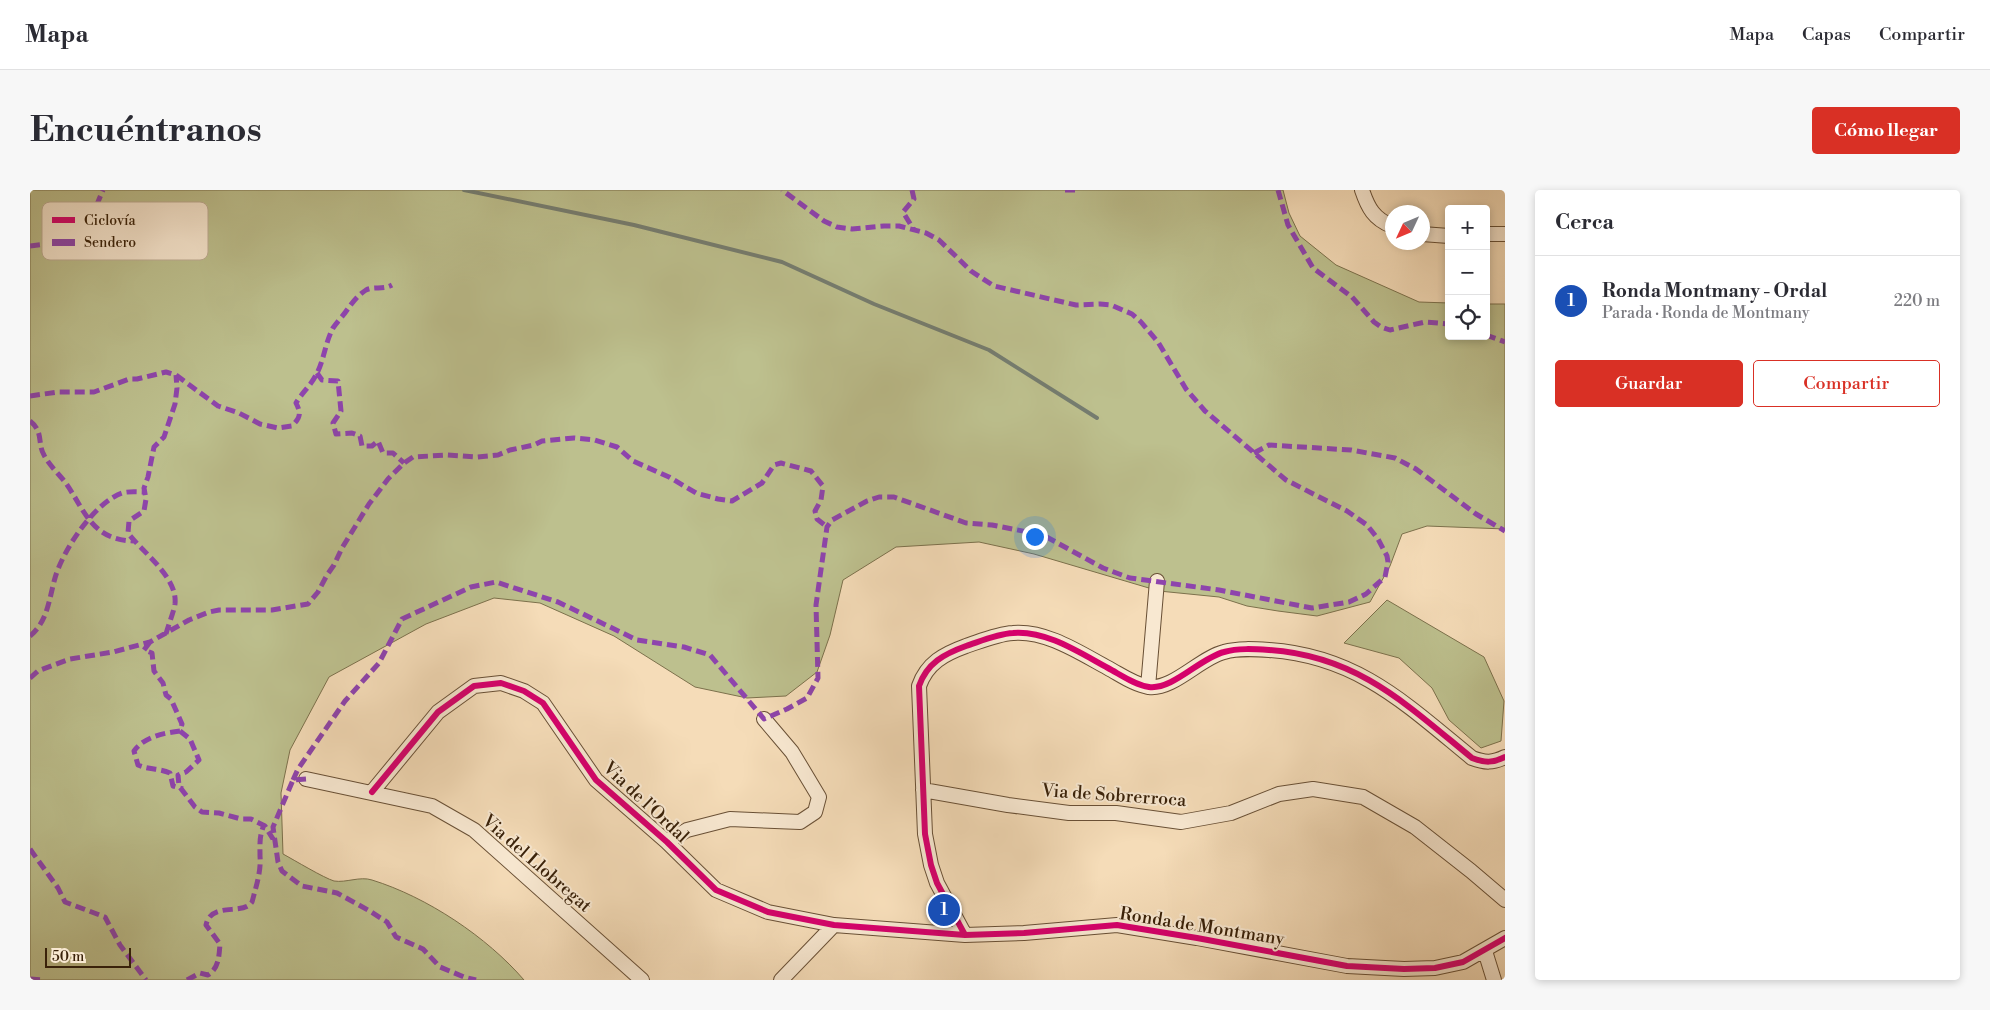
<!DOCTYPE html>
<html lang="es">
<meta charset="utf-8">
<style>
:root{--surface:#fff;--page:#f7f7f7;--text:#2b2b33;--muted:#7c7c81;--line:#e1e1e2;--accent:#d93025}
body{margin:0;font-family:"Libre Bodoni",serif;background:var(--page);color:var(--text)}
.controls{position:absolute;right:15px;top:15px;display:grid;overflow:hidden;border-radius:5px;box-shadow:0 2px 8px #0003}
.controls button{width:45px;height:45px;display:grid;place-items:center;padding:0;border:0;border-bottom:1px solid var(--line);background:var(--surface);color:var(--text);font:25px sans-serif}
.compass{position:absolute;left:1355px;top:15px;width:45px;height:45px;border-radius:50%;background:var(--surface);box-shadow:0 2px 8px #0003;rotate:226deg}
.scale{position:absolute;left:15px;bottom:12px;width:86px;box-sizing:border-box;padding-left:5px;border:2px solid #3a220a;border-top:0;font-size:14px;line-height:18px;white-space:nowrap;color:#3a220a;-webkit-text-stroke:4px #f8e8d1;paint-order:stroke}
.you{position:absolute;left:1004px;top:346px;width:18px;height:18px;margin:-12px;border:4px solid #fff;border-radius:50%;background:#1a73e8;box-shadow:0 0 0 8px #1a73e833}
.badge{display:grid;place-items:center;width:32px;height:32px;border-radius:50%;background:var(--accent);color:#fff;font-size:16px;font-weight:700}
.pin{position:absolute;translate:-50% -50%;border:2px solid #fff;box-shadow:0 1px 5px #0006}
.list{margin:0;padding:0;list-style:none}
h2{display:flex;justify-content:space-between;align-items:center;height:65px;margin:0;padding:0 20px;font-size:21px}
h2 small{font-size:16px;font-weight:400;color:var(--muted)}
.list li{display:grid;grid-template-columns:32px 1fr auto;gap:15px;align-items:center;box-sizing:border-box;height:90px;padding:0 20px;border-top:1px solid var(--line)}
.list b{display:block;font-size:19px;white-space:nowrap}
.list p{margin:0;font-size:16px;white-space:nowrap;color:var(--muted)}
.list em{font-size:16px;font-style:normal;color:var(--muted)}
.actions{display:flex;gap:10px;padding:15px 20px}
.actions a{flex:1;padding:11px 0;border:1px solid var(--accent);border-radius:5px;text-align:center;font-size:18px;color:var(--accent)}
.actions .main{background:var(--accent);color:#fff}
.icon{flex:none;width:28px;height:28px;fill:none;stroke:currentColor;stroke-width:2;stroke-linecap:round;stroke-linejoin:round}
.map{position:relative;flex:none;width:1475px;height:790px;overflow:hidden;border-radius:5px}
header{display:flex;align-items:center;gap:30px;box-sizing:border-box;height:70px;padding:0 25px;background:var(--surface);border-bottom:1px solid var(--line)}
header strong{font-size:24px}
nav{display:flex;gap:28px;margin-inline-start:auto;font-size:18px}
.intro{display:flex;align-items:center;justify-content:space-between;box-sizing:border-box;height:120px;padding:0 30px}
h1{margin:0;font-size:35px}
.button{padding:12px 22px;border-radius:5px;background:var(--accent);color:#fff;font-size:18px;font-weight:700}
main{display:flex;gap:30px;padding:0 30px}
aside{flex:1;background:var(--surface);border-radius:5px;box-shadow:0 2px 8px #0003}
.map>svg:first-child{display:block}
.green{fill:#bdc08e;stroke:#7c714c}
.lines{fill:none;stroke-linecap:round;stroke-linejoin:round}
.stream{stroke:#757d70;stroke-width:4}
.minor-casing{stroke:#695036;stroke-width:16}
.minor{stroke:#f8e8d1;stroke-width:14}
.quiet{stroke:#8e44ad;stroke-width:5;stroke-dasharray:10 5;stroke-linecap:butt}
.cycleway-casing{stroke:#f8e8d1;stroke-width:9}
.cycleway{stroke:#d6006c;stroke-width:6}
.labels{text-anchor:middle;stroke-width:4;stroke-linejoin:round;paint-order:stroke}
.street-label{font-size:18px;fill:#3a220a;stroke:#f8e8d1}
.key{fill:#f8e8d1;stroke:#bfad95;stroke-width:1}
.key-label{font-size:14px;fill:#3a220a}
</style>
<header>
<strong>Mapa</strong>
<nav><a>Mapa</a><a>Capas</a><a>Compartir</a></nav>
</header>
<div class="intro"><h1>Encuéntranos</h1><a class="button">Cómo llegar</a></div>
<main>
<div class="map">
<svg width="1475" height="790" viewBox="0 0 1475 790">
<rect width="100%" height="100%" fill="#f5dcb8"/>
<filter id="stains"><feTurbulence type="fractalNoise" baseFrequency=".004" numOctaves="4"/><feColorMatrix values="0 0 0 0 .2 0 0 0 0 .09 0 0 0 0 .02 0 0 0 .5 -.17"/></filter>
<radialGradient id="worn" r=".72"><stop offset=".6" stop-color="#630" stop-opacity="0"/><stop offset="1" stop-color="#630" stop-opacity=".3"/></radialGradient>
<path class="green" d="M0,0H1253L1259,23L1270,46L1306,75L1389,112L1419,113V146H1456V114H1475V339L1397,336L1372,344L1360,376L1340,412L1287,426L1248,421L1217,416L1189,407L1129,401L1004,364L949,352L866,357L813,390L800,445L787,482L756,506L717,508L665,497L584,446L510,413L464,408L396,434L299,487L260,560L251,603L253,664C264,670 294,688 304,691C316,693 330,686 342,690C397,707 457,747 494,790H0Z
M1357,410L1454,467L1474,511L1471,551L1451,558L1419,530L1402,498L1369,468L1314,453Z"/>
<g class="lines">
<path class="stream" d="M434,0L604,35L752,72L844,114L959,160L1067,228"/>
<defs>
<path id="minor" d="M1332,0C1338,18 1344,29 1362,36
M1392,44L1419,46
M1456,44H1475
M1118,497L1127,391
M1475,567C1463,573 1455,573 1442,568C1377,515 1328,466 1239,460C1224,459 1208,458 1194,462C1170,468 1143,500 1119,497C1105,495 1091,485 1078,478C1050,463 1016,440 983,443C967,444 951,451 936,456C914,464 897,473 889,496L895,644L901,675L907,693L935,745L994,743L1087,735L1167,748L1317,776L1374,779L1405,778L1433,772L1475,748
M276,589L402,616L444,640L612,790
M893,600L978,615L1039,623H1086L1151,632L1201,623L1249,604L1283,599L1333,607L1385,637L1441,681L1475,710
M342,602L408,522L444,496L471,493L494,501L513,513L566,590L637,652L686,700L738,722L804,735L935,745
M637,652L657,640L700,629L770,632L785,622L789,607L762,562L734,529
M1455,761L1464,790
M751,790L804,735"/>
</defs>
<use href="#minor" class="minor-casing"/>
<use href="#minor" class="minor"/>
<path class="quiet" d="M882,0L884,9L873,22L884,40
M1035,0H1050
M1248,0L1258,35L1283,78L1322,107L1344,132L1351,137L1360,140L1395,132L1419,134
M0,56L52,50L73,0
M1456,145L1475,152
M287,183L292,190L308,191L311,221L303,233L306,244L322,243L330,246L332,256H342L348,251L353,263H363L374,273
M0,206L28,202H64L99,189H107L136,182L146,185L188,216L209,223L230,234L248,238L262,236C271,227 271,223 266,213C271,204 281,195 286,185C294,171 295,153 303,138C307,132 313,126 317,120C322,113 328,105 336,100C344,96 353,100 362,95
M0,231C14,242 7,253 14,265C19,275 28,283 35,292C55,320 61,350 104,351
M1224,263L1239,255L1321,260L1365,268L1386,279L1446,324L1475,341
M136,444C138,436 144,421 145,414C148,387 112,362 98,343L99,331L114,321L116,309L114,298L118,287L124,257L134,247L145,214L147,198L146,185
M0,446C18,431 19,409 25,388C33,360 64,313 92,303C99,301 108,302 115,302
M120,452L114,460L122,463L124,481L133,493L136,505L141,509L152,534L150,541L160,549L169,570L156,582L148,585L149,596L165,617L172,622L189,623L211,629H221L235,636L243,649
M0,488L8,481L40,469L83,462L120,452L159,430L179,422L189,420H242L278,414L288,402L297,385L304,375L312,358L339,314L358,289L374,273L383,267L417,265L447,267L468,265L480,260L504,255L512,251L544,248L565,250L587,257L603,271L639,287L666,303L688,309L702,311L732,293L744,275L751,273L781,281L793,296L791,310L785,321L787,329L797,337
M150,541C133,543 114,547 104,561L108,575C119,580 129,578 140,583L143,596L153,599
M276,589L263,590L243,637L248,672L252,681L272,696L307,703L338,720L357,732L366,747L393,759L410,777L434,787L446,790
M263,590L268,579L315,511L349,473L372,429L441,397L466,392L528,412L607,450L654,457L680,465L734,529L757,519L777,508L788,488L786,415L797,337L802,330L837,311L849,307H864L936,333L962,335L1013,345L1073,378L1100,388L1189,400L1282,418L1319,412L1336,404L1355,387L1358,372L1357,366L1348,349L1337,335L1317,321L1256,290L1175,221L1156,199L1128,152L1111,132L1102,124L1081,115L1070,114L1046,115L964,96L941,81L909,50L896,43L869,36H854L822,39L807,37L794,31L752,0
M0,659L28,698L35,712L75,727L90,755L116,790
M0,789L13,790
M157,790L170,783L178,785C189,778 189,766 190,754L176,735C181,711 213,726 222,712C223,709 224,704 225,701C228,690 231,678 230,666C230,655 229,646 234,635"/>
<defs>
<path id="cycleway" d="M1475,567C1463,573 1455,573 1442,568C1377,515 1328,466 1239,460C1224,459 1208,458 1194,462C1170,468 1143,500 1119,497C1105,495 1091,485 1078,478C1050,463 1016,440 983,443C967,444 951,451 936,456C914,464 897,473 889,496L895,644L901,675L907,693L935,745L994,743L1087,735L1167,748L1317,776L1374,779L1405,778L1433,772L1475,748
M342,602L408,522L444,496L471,493L494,501L513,513L566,590L637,652L686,700L738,722L804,735L935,745"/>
</defs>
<use href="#cycleway" class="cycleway-casing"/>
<use href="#cycleway" class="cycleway"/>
</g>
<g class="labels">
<g class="street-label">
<text transform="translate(1084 605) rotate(4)" y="6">Via de Sobrerroca</text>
<text transform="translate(616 612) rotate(43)" y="6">Via de l'Ordal</text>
<text transform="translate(507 673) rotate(41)" y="6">Via del Llobregat</text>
<text transform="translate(1172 736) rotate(9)" y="6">Ronda de Montmany</text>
</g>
</g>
<rect x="12" y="12" width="166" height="58" rx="8" class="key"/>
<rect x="22" y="27" width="23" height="6" fill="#d6006c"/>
<rect x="22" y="49" width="23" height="7" fill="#8e44ad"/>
<g class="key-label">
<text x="54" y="35">Ciclovía</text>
<text x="54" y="57">Sendero</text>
</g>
<rect width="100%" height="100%" filter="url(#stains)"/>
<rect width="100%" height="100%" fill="url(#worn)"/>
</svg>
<div class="controls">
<button>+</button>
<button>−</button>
<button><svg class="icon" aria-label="locate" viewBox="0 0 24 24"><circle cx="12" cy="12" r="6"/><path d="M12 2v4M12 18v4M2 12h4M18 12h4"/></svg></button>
</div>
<svg class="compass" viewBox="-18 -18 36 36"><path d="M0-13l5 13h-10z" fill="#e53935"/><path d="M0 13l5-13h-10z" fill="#7c7c81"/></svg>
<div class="scale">50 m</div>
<div class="you"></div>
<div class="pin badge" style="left:914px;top:720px;background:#1a4fb4">1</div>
</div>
<aside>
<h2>Cerca<small></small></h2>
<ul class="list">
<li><span class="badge" style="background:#1a4fb4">1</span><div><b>Ronda Montmany - Ordal</b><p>Parada · Ronda de Montmany</p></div><em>220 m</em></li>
</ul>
<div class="actions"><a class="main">Guardar</a><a>Compartir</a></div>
</aside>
</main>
